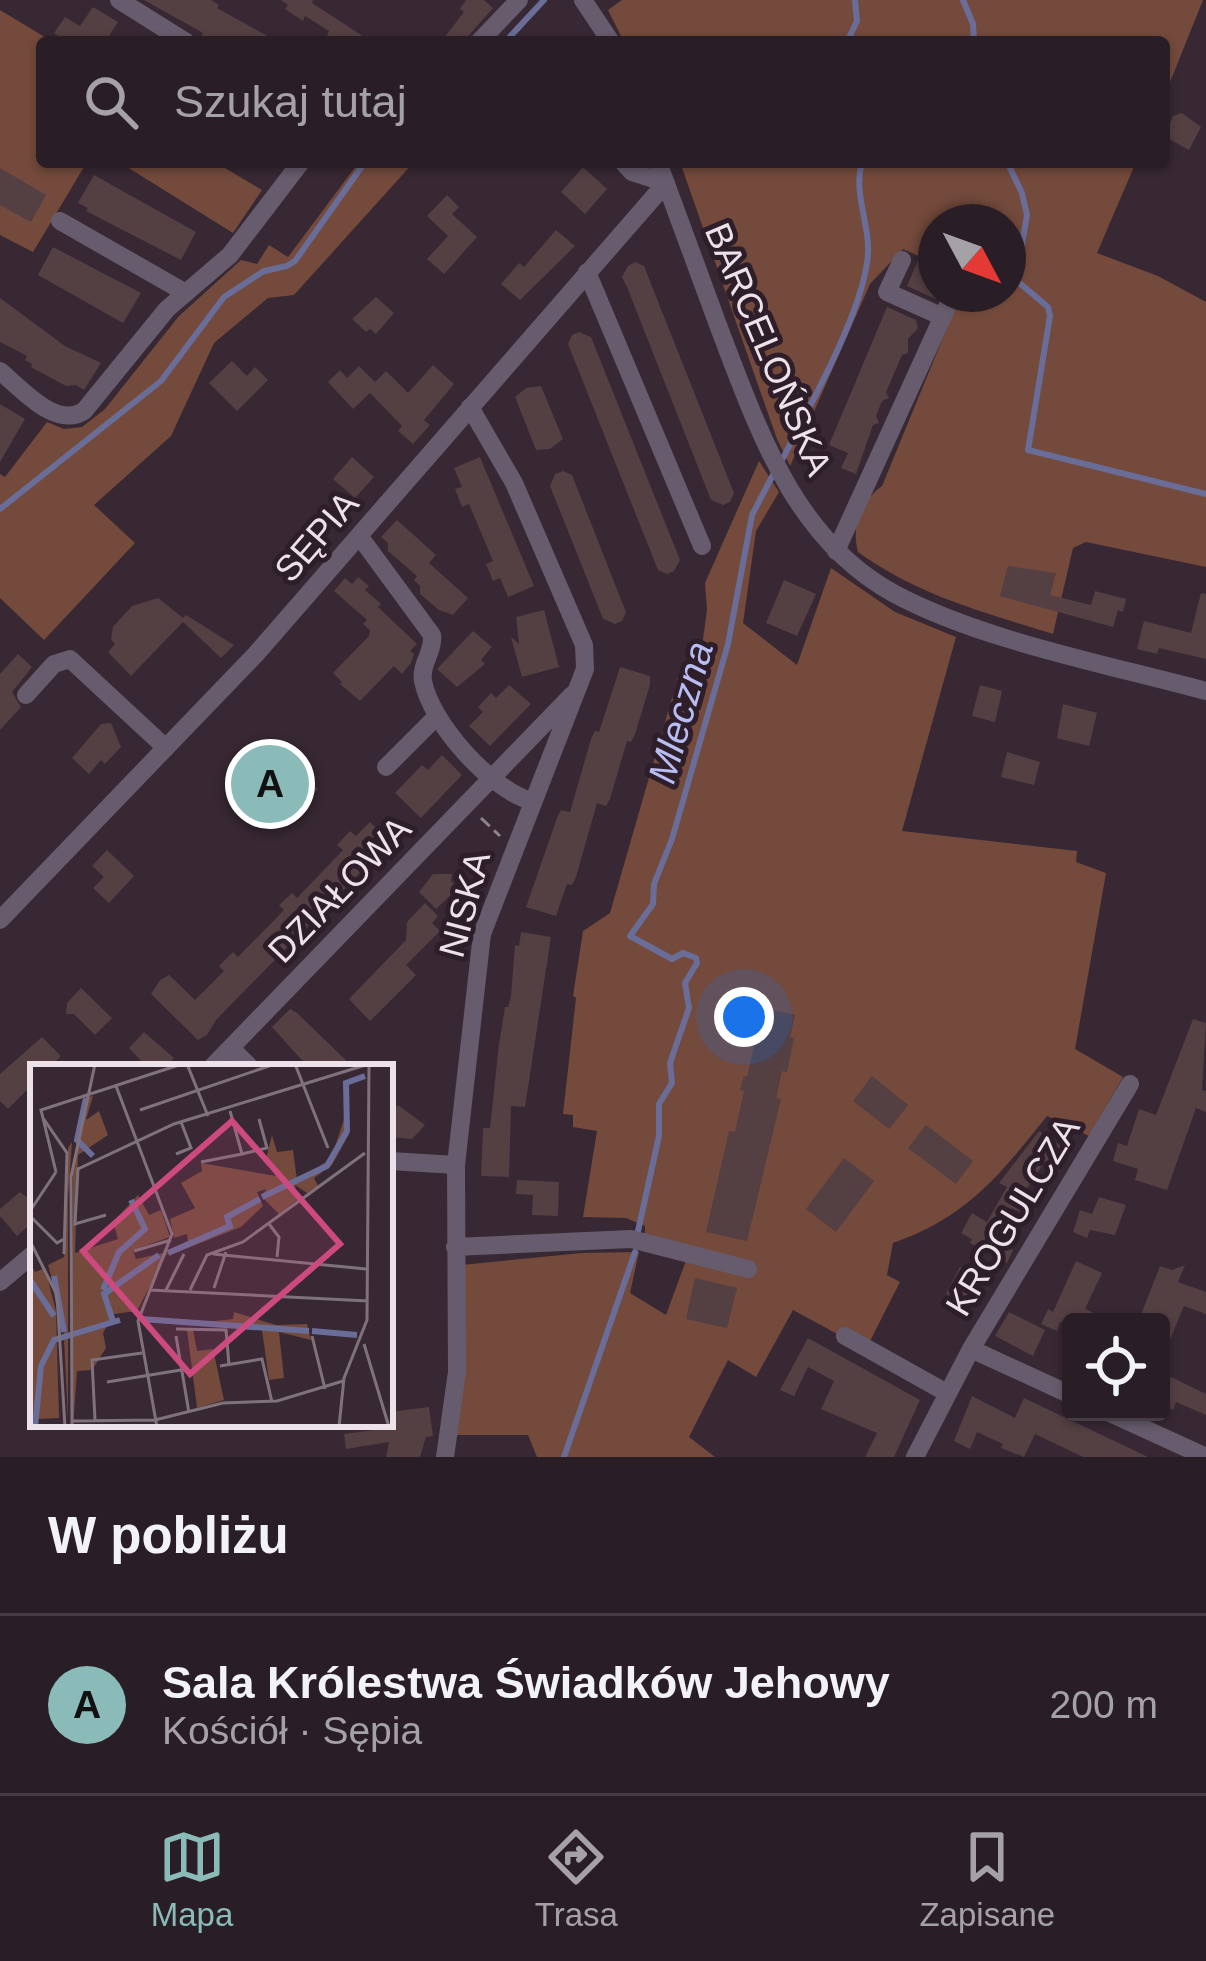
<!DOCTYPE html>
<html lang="pl">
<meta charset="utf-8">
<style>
:root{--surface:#2a1e26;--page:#362b32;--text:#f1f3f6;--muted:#a5a2a7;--line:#463c43;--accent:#8bbbb9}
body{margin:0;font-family:Helvetica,sans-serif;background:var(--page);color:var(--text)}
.controls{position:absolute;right:36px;bottom:36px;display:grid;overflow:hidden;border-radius:12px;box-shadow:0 3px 9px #0004}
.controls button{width:108px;height:108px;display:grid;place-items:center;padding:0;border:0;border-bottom:3px solid var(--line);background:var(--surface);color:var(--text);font:60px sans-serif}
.compass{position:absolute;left:918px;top:204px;width:108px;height:108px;border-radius:50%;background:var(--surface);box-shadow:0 3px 9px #0004;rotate:131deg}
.you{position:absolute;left:744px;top:1017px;width:42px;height:42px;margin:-30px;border:9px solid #fff;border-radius:50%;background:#1a73e8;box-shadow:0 0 0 18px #1a73e833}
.badge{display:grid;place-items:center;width:78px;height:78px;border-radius:50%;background:var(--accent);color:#111;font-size:39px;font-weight:700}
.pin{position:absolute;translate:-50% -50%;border:6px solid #fff;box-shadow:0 3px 12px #0006}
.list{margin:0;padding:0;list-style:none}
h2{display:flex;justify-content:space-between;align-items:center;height:156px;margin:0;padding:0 48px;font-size:51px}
h2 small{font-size:39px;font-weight:400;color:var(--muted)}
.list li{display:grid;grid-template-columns:78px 1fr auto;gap:36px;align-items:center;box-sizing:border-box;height:180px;padding:0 48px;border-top:3px solid var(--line)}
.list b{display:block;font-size:45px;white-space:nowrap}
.list p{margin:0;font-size:39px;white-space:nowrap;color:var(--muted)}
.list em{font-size:39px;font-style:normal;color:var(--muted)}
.icon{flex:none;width:66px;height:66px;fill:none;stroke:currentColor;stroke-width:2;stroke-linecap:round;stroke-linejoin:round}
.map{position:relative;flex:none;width:1206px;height:1457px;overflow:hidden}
.search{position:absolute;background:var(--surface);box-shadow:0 3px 9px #0004;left:36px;right:36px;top:36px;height:132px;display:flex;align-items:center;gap:30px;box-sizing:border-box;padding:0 42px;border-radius:12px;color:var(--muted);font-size:45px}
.sheet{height:336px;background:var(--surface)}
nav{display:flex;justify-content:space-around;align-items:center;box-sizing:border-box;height:168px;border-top:3px solid var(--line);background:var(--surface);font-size:33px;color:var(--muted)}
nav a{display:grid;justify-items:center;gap:6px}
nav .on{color:var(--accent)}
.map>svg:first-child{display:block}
.green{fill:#734a3c}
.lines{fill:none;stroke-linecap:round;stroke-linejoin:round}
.stream{stroke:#696d97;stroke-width:6}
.building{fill:#543f42}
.path{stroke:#91838c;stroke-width:3;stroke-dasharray:12 6;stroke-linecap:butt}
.minor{stroke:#665c6d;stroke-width:18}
.labels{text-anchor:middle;stroke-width:10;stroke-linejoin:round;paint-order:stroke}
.street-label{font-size:36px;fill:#ede2e9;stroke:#2e1e29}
.water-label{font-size:39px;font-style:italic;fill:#b8bef4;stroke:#2e1e29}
.inset-river{fill:none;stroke:#696d97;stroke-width:6}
.inset-road{fill:none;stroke:#80727c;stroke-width:3}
.view{fill:#cd4a7e;fill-opacity:0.15;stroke:#cd4a7e;stroke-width:6}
.inset-edge{fill:none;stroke:#ede2e9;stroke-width:6}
</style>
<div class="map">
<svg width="1206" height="1457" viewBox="0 0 1206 1457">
<rect width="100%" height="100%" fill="#382833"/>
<path class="green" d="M622,0H1203L1164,97V42H624L608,10Z
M0,10L53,42H42V162H87L33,252L0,235Z
M119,162H215L262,190L233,233Z
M359,162H414L294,295L268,298L214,343L171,436L94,505L135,543L44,640L0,598V474L5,477L47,422L64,429L82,427L105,409L179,316L241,260L257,264L269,245L288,257Z
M680,162H1136L1097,253L1158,276L1206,302V567L1086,542L1073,548L1053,634C983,612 917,595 858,552C851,527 861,501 882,486L961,294H1008V222H936V264L903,249L870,284L790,466L777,439Z
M759,461L779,492L756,531L743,623L797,665L831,568L895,612L956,637L902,831L1077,851L1076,862L1106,873L1075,1049L1123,1077L1089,1136L1047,1116C999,1176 967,1217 893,1243L887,1275L900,1282L869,1343L841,1336L793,1310L756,1377L728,1360L689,1437L715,1457H537L528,1435H454L461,1265L582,1253L639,1252L630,1293L666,1315L691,1247L645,1236V1226L626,1218L583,1217L597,1131L573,1127V1115L563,1114L576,998L573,996L583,931L610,913L678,677L701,654L707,610L705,583Z"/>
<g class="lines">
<path class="stream" d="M963,0L973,24L974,42
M505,42L544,0
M847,42L857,21L855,0
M1007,162L1022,193L1027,215L1016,280L1048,307L1050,316L1028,450L1206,494
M782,460C809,407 859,319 867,263C873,228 852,196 862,162
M0,509L161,381L224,297L264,271L287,266L295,261L365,162
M638,1231L659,1136V1104L672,1083L670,1063L689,1008L685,983L697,963L696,958L683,953L672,959L630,936L653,904L654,884L672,839L728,644L752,515L775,471
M564,1457L635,1252"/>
</g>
<path class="building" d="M144,0H211L219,5L217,8L278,42H210L201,37L203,33Z
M281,0H313L312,3L372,42H336L327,36L329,31L305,16L303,21L285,9L288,5Z
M466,0H484L493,8L463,42H441L464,12L460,9Z
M93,7L118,22L105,42H67L54,33L65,17L80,26Z
M1182,113L1201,127L1189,150L1164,136L1173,116Z
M583,167L607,189L585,214L561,192Z
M0,168L46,195L31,222L0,205Z
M94,175L196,232L181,260L86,211L88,208L78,203Z
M447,195L459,207L452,214L477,237L444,274L427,259L448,236L427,216Z
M556,230L575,246L520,300L501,284L519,263L524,267Z
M53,247L141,293L123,323L38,275Z
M918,260L936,268V299L907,286Z
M635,262L644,266L734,493L730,502L723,505L711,500L627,287L622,277L628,266Z
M376,297L394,313L376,334L370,329L366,332L352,319Z
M0,298L65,346L101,363L84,390L76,385L66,386L31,367L32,364L25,360L27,356L0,342Z
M887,307L916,320L918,328L908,339V353L902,355L893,376L886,392L889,398L882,401L876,416L879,423L873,425L856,474L841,468L848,453L829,445Z
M579,332L591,337L680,560L674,571L667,574L658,570L568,344L572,335Z
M232,361L247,376L255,367L268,380L237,411L209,383Z
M433,365L454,384L424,420L430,425L413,444L398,431L402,426L370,393L353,409L328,382L340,370L347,378L359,366L375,382L386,371L408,393Z
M541,386L563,439L550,449L536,450L515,397L526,388Z
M0,404L25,419L0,462Z
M352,457L374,477L355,498L333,479Z
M480,457L534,586L508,597L500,578L493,581L486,564L493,561L469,504L462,507L455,489L462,487L454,468Z
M563,471L572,475L626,612L622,621L615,624L603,619L550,486L555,474Z
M397,520L436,555L429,563L468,598L453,615L439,610L420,594V586L414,580L417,576L388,551V543L381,537Z
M1008,566L1056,573L1050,595L1091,605L1095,591L1126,599L1123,612L1118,610L1113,627L1000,596Z
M358,577L369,586L365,590L381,604L378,607L417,644L410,651L414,654L411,663L402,674L394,666L360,701L340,684L342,682L333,673L369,636L370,630L363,624L367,620L334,591L345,578L352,584Z
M784,580L816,594L797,636L766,623Z
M1201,593L1206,594V659L1159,648L1157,654L1137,649L1144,621L1191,633Z
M158,598L183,618L186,615L234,645L221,658L183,622L131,676L108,652L115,644L111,639L113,627L132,606Z
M544,610L559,667L522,677L511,637L519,644L516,617Z
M473,631L492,647L481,660L485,664L457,687L437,669Z
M18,654L32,667L12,692L21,707L0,730V674Z
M620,667L650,676V685L635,734L631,742L627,741L610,799L606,806L597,803L576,877L572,885L567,884L556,916L526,907L557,818L561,810L570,812L591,739L595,731L599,732Z
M509,685L531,704L490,746L469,726L483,712L478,707L491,693L496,698Z
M980,685L1002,691L995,722L972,716Z
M1063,704L1097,713L1089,746L1057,738Z
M111,723L121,747L105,764L101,760L89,774L72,758L101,724Z
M266,738L318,789L278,829L227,779Z
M1007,752L1040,762L1034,785L1001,777Z
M442,755L462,775L421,818L395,793L422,765L428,770Z
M370,822L390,842L216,1020L207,1035L198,1040L151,994L160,980L169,975L195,1000L224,971L219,966L233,952L238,957L284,910L279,905L292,893L297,898L343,850L337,845L350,831L356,836Z
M107,850L134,876L109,903L93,888L104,877L92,866Z
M433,874H452L451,881L458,888L436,909L419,892Z
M425,903L438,916L432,923L440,931L406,965L416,975L370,1021L349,999L406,940L407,922Z
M521,932L551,937L525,1107L511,1106L509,1177L481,1176L483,1128H490L499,1044L505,1007H508L511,996L515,945L519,946Z
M81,988L112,1018L95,1035L74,1014H66L67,1003Z
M763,1008L795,1015L790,1037L794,1038L787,1072L782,1071L776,1098L781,1099L747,1241L706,1232L729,1131L735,1132L744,1091L740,1090L744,1076L747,1077Z
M290,1009L297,1013L353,1067H308L272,1027Z
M1193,1019L1206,1023L1202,1090L1206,1091V1112L1196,1108L1167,1190L1135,1180L1138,1169L1113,1161L1118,1143L1127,1146L1139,1109L1156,1115Z
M144,1032L174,1058L166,1067H147L129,1048Z
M42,1037L61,1056L50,1067H33V1084L8,1109L0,1101V1074Z
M872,1076L908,1105L889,1129L853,1101Z
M398,1105L425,1125L412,1139L390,1137V1113Z
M926,1125L973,1161L956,1184L908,1148Z
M1039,1131L1071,1153L1058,1172L1044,1163L1023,1194L1032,1199L1023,1213L1011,1208L1002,1229L1014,1234L1007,1246L1013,1250L1007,1263L970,1243L972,1239L961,1233L972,1213L987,1222L1007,1187L999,1183Z
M844,1158L874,1181L836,1232L806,1209Z
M517,1180L559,1182L558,1216L532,1215L533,1195L516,1194Z
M20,1192L33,1202V1222L17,1236L0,1216V1209Z
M1099,1197L1126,1205L1115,1235L1090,1230L1087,1238L1073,1232L1080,1210L1092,1214Z
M1076,1261L1102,1273L1085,1309L1114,1322H1060L1057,1331L1041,1324L1048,1309L1053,1312Z
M1185,1265L1178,1282L1206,1292V1314L1184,1306L1161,1361V1322H1138L1160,1266L1172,1270Z
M960,1267L981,1278L968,1305L946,1294Z
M695,1278L737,1288L727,1328L686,1319Z
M1009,1312L1045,1330L1033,1356L995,1336Z
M808,1338L920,1400L894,1457H865L877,1433L821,1409L834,1381L808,1367L794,1396L780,1390Z
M1171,1377L1206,1394V1415L1176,1402L1173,1410L1161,1404V1385L1166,1387Z
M972,1396L1015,1418L1024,1398L1148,1457H1083L1035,1434L1024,1457L1001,1448L1003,1444L977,1432L970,1449L954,1441Z
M429,1407L433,1436L426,1437L420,1457H386L389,1442L346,1449L344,1434L374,1430L373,1424H390V1412Z"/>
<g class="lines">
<path class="path" d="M481,818L500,836"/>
<path class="minor" d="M119,0L186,42
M583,0L611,42
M479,42L519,0
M623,162L632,172L666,183
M658,162C679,219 700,276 721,333C759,432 795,539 893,593C979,640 1110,665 1206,691
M60,221L186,293
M902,260L887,292L943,317
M587,272L702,546
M0,371C22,389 55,429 84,411L167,309L230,255L301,162
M360,537L432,635C434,652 420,664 423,681C431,723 490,789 531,801
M836,551L953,294
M26,695L54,664L70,659L166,748
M386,767L436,717
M0,920L256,654L666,183
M231,1048L250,1067
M212,1067L572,695
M390,1161L456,1165
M455,1247L631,1239L748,1269
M0,1282L33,1254
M845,1336L947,1393
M1071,1395L971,1349L1130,1084
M1108,1412L1206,1457
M445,1457L457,1372L456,1165L482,934L585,669L584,645L514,483L470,407
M915,1457L971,1349"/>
</g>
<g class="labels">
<g class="street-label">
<text transform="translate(769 349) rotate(67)" y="13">BARCELOŃSKA</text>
<text transform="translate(316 536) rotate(-49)" y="13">SĘPIA</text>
<text transform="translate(339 889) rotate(-46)" y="13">DZIAŁOWA</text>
<text transform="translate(464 904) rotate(-75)" y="13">NISKA</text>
<text transform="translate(1012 1216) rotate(-59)" y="13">KROGULCZA</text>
</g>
<g class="water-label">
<text transform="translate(680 712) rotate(-74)" y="14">Mleczna</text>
</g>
</g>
<g transform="translate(30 1064)">
<rect width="363" height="363" fill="#382833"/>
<path d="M63,32L56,56L69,47L78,71L48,91L45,189L88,175L83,158L108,131L119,151L131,146L140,173L103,186L106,195L138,188L107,247L84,250L73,269L76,284L62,306L47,307L43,363V102L55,34ZM316,49L319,70L302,101L284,114L288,122L277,129L265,121L267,136L249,150L232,133L236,125L227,128L233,142L211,163L140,191L158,178L157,170L144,174L140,155L165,144L151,119L172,107L171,99L246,112L236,95L242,71L247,88L263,86L267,116L301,95ZM42,78L38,134V356L33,254L18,201L34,193L38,84ZM0,198L5,208L15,204L26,247L29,354L8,355V363H0ZM204,248L246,261L277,260L281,276L249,268L254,314L239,316L232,266L110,256L176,258L203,255ZM157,266H163L167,287L183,285L194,336L167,344Z" fill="#734a3c"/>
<path class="inset-river" d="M56,34L47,76L63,92M232,133L297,102L317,67L316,19L335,12M138,189L200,162L197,153L230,135M24,212L34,268M0,216L24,252M73,226L89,188L115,165L101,136M111,255L279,267M83,257L74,230L129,191M282,267L327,271M5,363L11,302L24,276L90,256"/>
<path class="inset-road" d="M157,0L178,52M265,0L298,84M86,22L142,170L108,257L127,363M110,46L245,0M13,54L37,89L34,190M146,90L161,84L151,58M212,90L237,84L229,55M171,98L212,90L200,47M26,108L11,46L152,0M0,147L26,108M76,151L45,160L48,105L144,60L339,0M0,152L27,179L34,175M239,160L249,173L247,193M0,177L27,231L35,363M104,187L141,176M183,190L336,205M184,224L196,188M120,226L338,237M136,226L154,190M160,226L177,191L213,178L335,89M146,265L196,266L199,301M146,272L159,349M282,272L295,325M334,280L359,363M190,302L232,295L242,338M77,318L151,306M65,356L62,296L112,289M43,357L125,356L193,339L247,337L313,317M42,363L41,113L65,0M309,363L314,314L337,256L339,0"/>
<path class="view" d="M202,57L310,180L160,310L53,187Z"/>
<rect width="363" height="363" class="inset-edge"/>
</g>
</svg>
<div class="controls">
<button><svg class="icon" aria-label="locate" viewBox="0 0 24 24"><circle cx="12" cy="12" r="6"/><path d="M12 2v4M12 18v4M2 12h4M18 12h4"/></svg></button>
</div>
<svg class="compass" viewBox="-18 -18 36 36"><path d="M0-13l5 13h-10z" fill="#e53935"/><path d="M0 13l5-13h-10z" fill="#a5a2a7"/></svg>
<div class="you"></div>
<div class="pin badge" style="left:270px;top:784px">A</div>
<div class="search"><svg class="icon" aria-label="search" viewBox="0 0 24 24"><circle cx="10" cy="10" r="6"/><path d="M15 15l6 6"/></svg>Szukaj tutaj</div>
</div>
<section class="sheet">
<h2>W pobliżu<small></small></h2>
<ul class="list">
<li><span class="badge">A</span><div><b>Sala Królestwa Świadków Jehowy</b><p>Kościół · Sępia</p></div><em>200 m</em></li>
</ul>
</section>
<nav>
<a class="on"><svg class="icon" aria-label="map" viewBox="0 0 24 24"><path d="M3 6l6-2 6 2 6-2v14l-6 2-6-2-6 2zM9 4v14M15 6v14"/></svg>Mapa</a>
<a><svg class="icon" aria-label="directions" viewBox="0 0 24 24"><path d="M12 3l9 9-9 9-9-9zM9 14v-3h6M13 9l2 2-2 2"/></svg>Trasa</a>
<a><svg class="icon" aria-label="saved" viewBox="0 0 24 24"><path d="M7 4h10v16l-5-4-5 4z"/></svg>Zapisane</a>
</nav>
